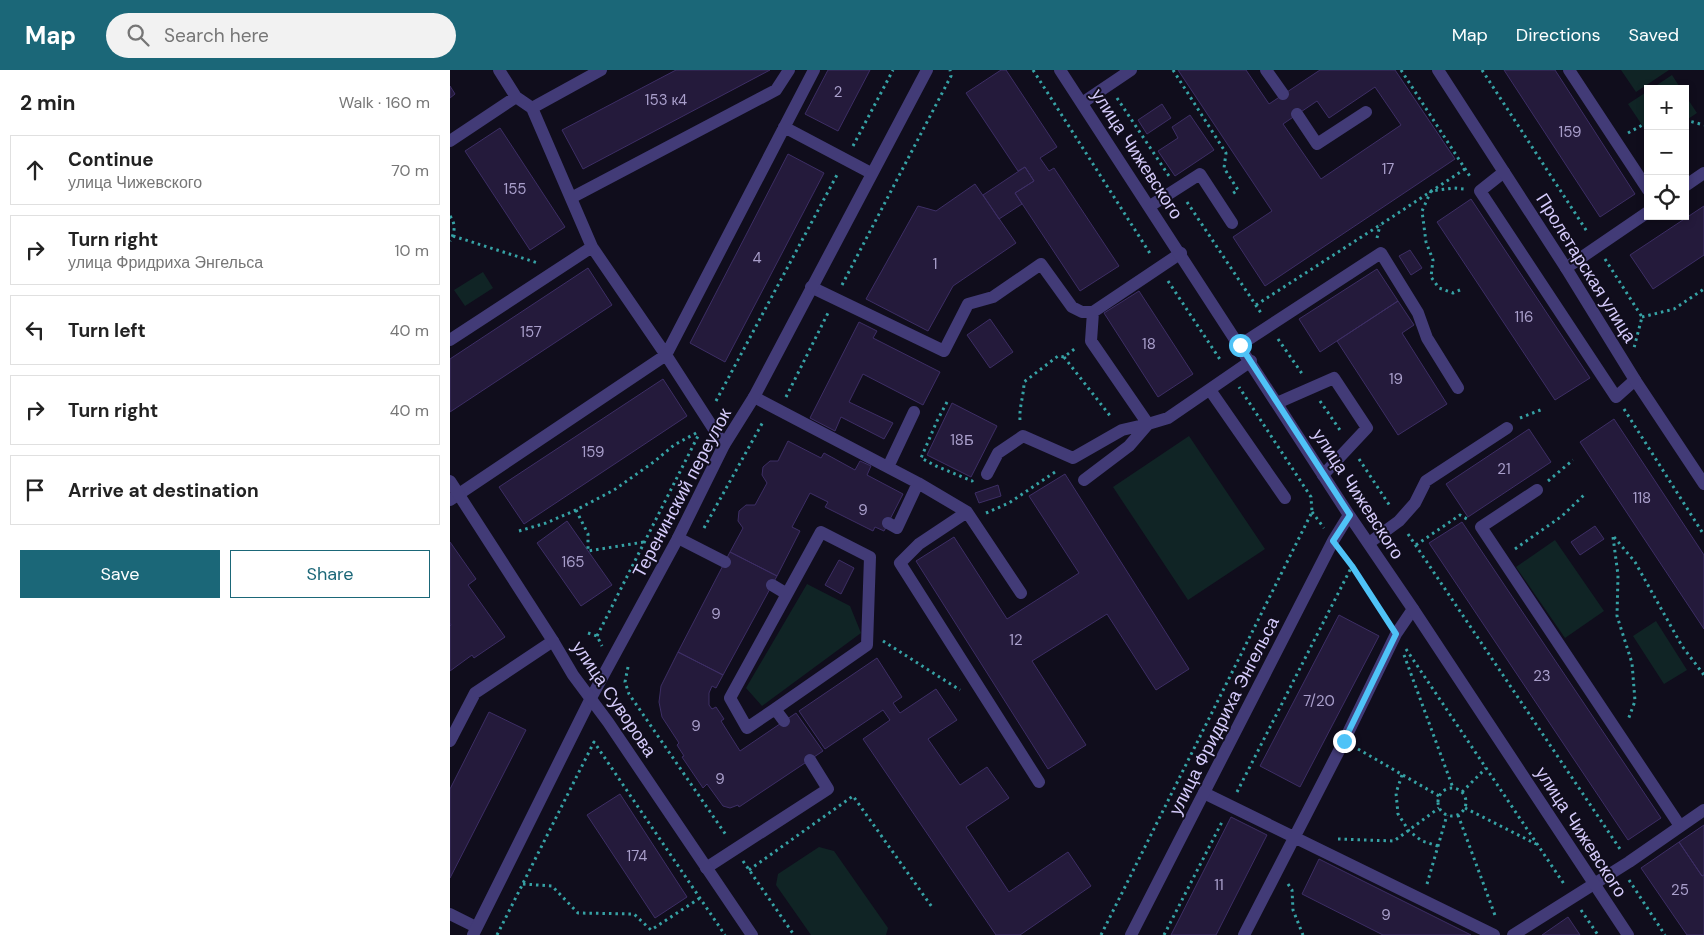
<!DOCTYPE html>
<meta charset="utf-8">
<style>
:root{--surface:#fff;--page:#f2f2f2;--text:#222;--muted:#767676;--line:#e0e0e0;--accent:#1b6778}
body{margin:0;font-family:"DM Sans",sans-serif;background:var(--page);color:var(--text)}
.controls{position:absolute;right:15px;top:15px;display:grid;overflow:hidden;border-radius:0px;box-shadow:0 2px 8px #0003}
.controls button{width:45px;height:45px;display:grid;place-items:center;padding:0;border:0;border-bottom:1px solid var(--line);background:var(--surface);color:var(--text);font:25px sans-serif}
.stop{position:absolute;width:15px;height:15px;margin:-11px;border:4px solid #4fc3f7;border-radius:50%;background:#fff}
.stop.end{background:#4fc3f7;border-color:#fff;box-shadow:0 1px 5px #0008}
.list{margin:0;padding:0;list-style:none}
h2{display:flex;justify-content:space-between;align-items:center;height:65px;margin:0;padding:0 20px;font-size:21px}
h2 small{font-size:16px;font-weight:400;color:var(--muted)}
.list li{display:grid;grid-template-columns:32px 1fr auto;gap:15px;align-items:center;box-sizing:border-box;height:70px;margin:0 10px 10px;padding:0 10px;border:1px solid var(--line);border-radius:0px}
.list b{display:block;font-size:19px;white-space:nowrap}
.list p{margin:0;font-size:16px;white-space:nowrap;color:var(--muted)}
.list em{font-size:16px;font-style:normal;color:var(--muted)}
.actions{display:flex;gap:10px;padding:15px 20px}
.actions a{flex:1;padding:11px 0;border:1px solid var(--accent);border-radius:0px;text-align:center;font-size:18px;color:var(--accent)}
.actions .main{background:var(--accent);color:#fff}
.icon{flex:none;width:28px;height:28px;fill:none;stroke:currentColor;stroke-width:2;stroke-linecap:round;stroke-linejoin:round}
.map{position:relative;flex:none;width:1254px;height:865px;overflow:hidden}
header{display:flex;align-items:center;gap:30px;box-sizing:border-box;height:70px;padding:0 25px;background:var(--accent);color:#fff}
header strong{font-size:24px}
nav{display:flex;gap:28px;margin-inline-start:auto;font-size:18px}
.search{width:350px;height:45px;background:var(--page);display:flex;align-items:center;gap:12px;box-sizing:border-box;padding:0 18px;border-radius:28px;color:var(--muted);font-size:19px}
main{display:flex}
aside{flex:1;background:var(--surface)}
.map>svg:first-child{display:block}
.green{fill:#102425}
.building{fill:#241a3b;stroke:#3d2e65;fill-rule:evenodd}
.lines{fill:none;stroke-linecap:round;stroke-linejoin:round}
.path{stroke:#36a2a5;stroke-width:3;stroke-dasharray:2.5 4;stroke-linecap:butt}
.service{stroke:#423b77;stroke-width:12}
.minor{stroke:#423b77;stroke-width:12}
.tertiary{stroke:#423b77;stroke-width:12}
.route{stroke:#4fc3f7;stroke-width:6}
.labels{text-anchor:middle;stroke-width:4;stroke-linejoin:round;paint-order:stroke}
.number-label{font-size:15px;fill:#a99fcb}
.street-label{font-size:18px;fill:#d5cbfb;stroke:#100d1c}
</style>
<header>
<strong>Map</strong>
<div class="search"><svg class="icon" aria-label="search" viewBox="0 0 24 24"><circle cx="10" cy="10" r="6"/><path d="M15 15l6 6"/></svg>Search here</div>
<nav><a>Map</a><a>Directions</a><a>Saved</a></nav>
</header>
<main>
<aside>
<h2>2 min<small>Walk · 160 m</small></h2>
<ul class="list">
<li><svg class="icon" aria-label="ahead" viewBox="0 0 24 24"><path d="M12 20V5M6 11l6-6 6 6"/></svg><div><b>Continue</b><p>улица Чижевского</p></div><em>70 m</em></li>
<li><svg class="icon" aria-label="right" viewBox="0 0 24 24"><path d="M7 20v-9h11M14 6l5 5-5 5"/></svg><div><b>Turn right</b><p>улица Фридриха Энгельса</p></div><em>10 m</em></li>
<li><svg class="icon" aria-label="left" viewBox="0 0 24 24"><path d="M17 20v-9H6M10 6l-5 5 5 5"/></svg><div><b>Turn left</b></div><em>40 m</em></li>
<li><svg class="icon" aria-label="right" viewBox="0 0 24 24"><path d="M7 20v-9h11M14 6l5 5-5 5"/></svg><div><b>Turn right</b></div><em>40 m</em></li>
<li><svg class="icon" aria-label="arrive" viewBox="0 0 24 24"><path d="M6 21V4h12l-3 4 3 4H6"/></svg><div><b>Arrive at destination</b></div></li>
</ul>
<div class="actions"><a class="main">Save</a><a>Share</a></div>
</aside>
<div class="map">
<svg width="1254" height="865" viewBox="0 0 1254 865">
<rect width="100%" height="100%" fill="#100d1c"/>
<path class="green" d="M1171,0H1219L1186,22Z
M1222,5L1231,19H1201Z
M1198,21V64L1178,34Z
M1235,25L1247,43L1235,51Z
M33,202L43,218L15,236L4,220Z
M739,366L815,479L738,530L663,417Z
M1105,470L1154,541L1115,568L1066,497Z
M357,514L400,536L411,563L312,636L296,618Z
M1206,551L1237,600L1214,614L1183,566Z
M369,777L384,781L438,858L436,865H361L326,815L328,804Z"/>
<path class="building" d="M226,0H320L133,99L112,60Z
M378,0H420L388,61L355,44Z
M551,0H556L607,77L590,88L599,101L604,98L669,196L630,221L565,123L584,111L575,97L568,101L516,23Z
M728,0H796L819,34L870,0H945L1005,89L815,216L783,167L822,141ZM925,17L951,55L871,109L833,54L867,31L879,48Z
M1054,0H1105L1185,124L1150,147Z
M0,16L5,24L0,28Z
M712,34L721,48L697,64L688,50Z
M740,45L764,80L725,106L708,81L728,68L722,57Z
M50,58L115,157L80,180L15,81Z
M338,84L374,103L275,292L240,273Z
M575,97L584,111L565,123L572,134L549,149L533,125Z
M525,114L566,173L503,216L478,261L416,229L468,136L486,141Z
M1021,129L1140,308L1105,330L987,152Z
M1254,136V185L1203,219L1180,185Z
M960,180L972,198L961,205L949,186Z
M138,198L162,235L0,342V289Z
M927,199L948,231L870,282L849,249Z
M689,221L743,304L708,327L654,243Z
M948,231L964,255L952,263L997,334L948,365L887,271Z
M540,249L563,282L540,298L517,265Z
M409,252L427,261L423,268L490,302L473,335L413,304L399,332L443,353L434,369L391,347L385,361L360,348Z
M213,309L237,346L74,454L49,417Z
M502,333L547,356L521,407L477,385Z
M1164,349L1254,485V559L1130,372Z
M1079,359L1101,392L1018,447L996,414Z
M338,371L371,388L374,383L405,400L410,391L421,396L417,405L453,424L434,461L425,457L423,461L375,437L378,432L360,423L342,457L350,461L327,506L280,482L293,458L288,451L289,441L296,435H305L317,413L312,405L313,397L320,391H328Z
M615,404L739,599L706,620L657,544L582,591L636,675L598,699L466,491L504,467L557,549L629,503L579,426Z
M548,415L551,426L529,433L525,423Z
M117,451L162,515L131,536L87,473Z
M1012,452L1211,748L1178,770L979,473Z
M1145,456L1154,469L1130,485L1121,472Z
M0,472L26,509L18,515L55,567L24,588L22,585L0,601V556L1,555L0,553Z
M280,482L327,506L273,605L228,582Z
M389,490L404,498L391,524L375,515Z
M889,545L929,566L850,717L810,696Z
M228,582L273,605L266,618L262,616L259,623V635L262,639L266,637L274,649L271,651L290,681L346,643L373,681L289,737L288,735L280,738L273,736L257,714L253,718L232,687L234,686L227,675L229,673L212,647L209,632L211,616Z
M427,588L452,627L443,633L450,643L486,619L507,650L478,669L510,715L537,697L559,728L516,757L559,822L618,782L641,816L570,865H546L413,669L440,650L433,640L375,679L349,641Z
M39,642L76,660L0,808V719Z
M170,724L237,827L205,848L137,745Z
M781,747L817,765L766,865H721Z
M1254,755V805L1252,806L1229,772Z
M1229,772L1252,806L1254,805V865H1237L1191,798Z
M869,789L1021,865H933L852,824Z
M1118,847L1130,865H1092Z"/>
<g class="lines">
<path class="path" d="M583,0L701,185
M723,0L776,83L774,98L788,120L782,124
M951,0L1021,108
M1032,0L1138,163
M667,28L719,106
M1235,50L1254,55
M1178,63L1198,52
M403,76L443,0
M737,132L811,243
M0,146C6,154 5,163 0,171
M3,166L88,193
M927,168L930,155
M1155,189L1192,247L1184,278
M718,211L771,291
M392,215L501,6L500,0
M1010,220L1003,223L989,218L981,207L983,190L976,172L972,141L981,121L1004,118L1014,119
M806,235L930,155L1015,99
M1192,247L1224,239L1254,219
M828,269L853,305
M614,287L661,347
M336,327L378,243
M266,331L388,103
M870,331L892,363
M497,332L487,351L471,388L486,396L522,411L523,410
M1174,339L1254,465
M1070,348L1093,339
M570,350C569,337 574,325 574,312L608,286L614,287L627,277
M909,389L940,436
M1098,411L1123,390
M126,440L138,464V481L194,472
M862,442L874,458
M536,443L559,433L608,400
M254,458L314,350
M69,461L96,453L126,440L164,420L205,391L224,375L248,362
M958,464L1170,779
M1163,467L1168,505L1167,546L1182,593L1185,631L1178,650
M1164,467L1185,492L1232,576L1254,605
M966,475L1010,445L1017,449
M1065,479L1112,446L1135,424
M894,485L937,551
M138,563L147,566L152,576
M147,566L248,366
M433,571L510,620
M956,579L1114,814
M954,585L1003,718
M178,597L175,612L179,624L276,765
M908,679L989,726
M952,705L946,723L948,744L959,761L972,771L988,776
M988 732a14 14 0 1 1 28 0a14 14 0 1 1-28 0Z
M787,722L902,496
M1012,722L1036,698
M1015,738L1086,774
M1008,745L1046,848
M888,769L944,771L989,738
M293,791L344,865
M299,800L403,726L482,837
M1179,810L1215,865
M73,814L102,816L128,843L184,844L201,860L250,828
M838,814L842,820L843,840L853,865
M977,814L997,745
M1131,840L1148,865
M47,865L144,672L275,865
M651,865L862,442L861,427L789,317
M714,865L773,750"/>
<path class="service" d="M49,0L66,27L82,38L142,177L216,285L274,375
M816,0L833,24
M1119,0L1198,120
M632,33L681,0
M82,38L151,0
M847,44L867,74L916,42
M334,57L421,103
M0,71L66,27
M1054,102L1030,121L1166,327L1185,310
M1235,116L1254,103
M121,128L326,20L339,0
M700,136L750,104L782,153
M1116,198L1198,142
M361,217L494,281L518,234L543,227L591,194L622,237L632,242H643L731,183
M643,242L641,271L698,354L718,348L801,291
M0,270L142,177
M790,275L931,183L968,243L977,268L1008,318
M760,320L835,428
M304,327L468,413L447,458L438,453
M827,333L884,308L917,358L873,405
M438,397L464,342
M537,404L548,383L573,366L623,388L672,360L698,354L679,376L634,410
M468,413L517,442L571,523
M1087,420L1031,457L1230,756
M0,430L216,285L364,0
M517,442L469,474L450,493L589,712
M228,468L275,492
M919,473L949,451L965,433L976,411L1057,358
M322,515L337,524L280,628L297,658L325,639L334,651
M325,639L417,575L420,487L371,462L337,524
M0,671L25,623L103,571
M754,723L1044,865
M256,798L378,719L360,690
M0,844L26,857
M794,865L894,671L946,564L963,539
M1063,865L1179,792L1254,740"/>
<path class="minor" d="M988,0L1116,198L1185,310L1254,414
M23,865L141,628L228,468L274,375L304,327L477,0"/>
<path class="tertiary" d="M610,0L899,445L963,539L1178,865
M0,411L103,571L123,605L158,652L302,865
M681,865L883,471L899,445"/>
</g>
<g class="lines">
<path class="route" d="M790,275L900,445L883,471L902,496L946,564L894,671"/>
</g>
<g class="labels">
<g class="number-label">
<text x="388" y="27">2</text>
<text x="216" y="35">153 к4</text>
<text x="1120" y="67">159</text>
<text x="938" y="104">17</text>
<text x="65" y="124">155</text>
<text x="307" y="193">4</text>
<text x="485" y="199">1</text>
<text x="1074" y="252">116</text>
<text x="81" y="267">157</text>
<text x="699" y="279">18</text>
<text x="946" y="314">19</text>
<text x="512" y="375">18Б</text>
<text x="143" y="387">159</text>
<text x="1054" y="404">21</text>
<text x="1192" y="433">118</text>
<text x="413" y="445">9</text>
<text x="123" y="497">165</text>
<text x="266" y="549">9</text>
<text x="566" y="575">12</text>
<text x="1092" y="611">23</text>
<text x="869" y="636">7/20</text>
<text x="246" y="661">9</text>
<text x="270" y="714">9</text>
<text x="187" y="791">174</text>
<text x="769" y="820">11</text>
<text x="1230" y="825">25</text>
<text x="936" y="850">9</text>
</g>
<g class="street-label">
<text transform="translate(687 84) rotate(57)" y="6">улица Чижевского</text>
<text transform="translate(1136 198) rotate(58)" y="6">Пролетарская улица</text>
<text transform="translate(232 423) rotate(-62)" y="6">Теренинский переулок</text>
<text transform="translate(908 424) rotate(57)" y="6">улица Чижевского</text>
<text transform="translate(164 629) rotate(56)" y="6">улица Суворова</text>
<text transform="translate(774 646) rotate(-63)" y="6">улица Фридриха Энгельса</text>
<text transform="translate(1131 762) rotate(57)" y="6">улица Чижевского</text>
</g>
</g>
</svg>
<div class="controls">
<button>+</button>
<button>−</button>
<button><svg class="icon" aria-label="locate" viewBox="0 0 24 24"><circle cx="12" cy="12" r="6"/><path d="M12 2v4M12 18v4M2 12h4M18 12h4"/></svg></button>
</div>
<div class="stop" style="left:790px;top:275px"></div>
<div class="stop end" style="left:894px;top:671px"></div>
</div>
</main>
